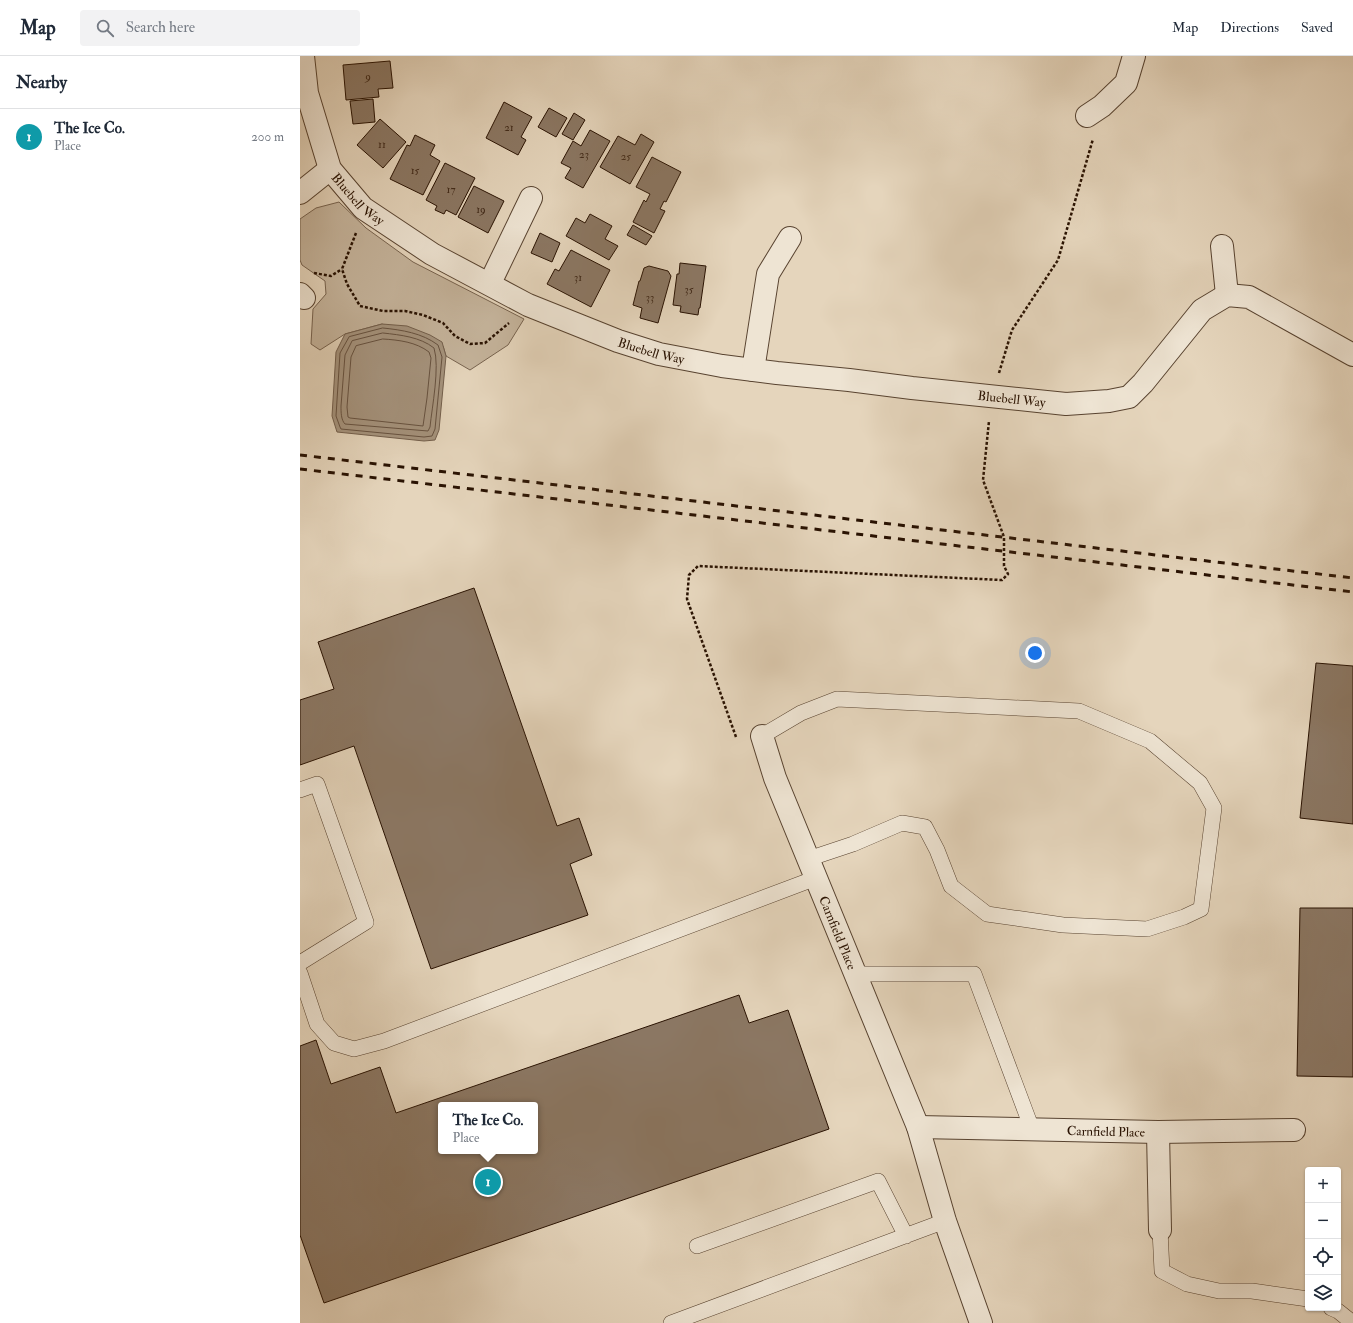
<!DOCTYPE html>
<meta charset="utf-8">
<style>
:root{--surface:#fff;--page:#f2f2f3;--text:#1f2937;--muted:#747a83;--line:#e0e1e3;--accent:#8f2418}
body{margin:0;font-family:"IM FELL Double Pica",serif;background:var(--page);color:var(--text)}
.controls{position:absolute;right:12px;bottom:12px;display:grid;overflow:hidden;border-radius:4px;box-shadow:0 1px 3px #0004}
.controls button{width:36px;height:36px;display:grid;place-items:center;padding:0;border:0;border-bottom:1px solid var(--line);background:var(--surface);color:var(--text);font:20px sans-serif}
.you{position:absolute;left:735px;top:597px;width:14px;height:14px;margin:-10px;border:3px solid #fff;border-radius:50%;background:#1a73e8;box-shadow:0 0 0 6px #1a73e833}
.badge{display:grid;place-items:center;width:26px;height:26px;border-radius:50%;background:var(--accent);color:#fff;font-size:13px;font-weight:700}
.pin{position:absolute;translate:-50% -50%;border:2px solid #fff;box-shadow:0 1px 4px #0006}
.popup{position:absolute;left:138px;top:1046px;width:100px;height:52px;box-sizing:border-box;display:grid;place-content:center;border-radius:4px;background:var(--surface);filter:drop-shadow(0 1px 3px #0005);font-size:13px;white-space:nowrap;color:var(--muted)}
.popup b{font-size:15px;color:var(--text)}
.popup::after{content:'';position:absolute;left:50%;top:100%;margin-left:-8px;border:8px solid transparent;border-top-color:var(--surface)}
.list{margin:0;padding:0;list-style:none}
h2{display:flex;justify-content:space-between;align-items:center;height:52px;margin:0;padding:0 16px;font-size:17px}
h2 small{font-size:13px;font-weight:400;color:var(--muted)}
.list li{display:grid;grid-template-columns:26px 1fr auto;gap:12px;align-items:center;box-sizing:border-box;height:56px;padding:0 16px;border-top:1px solid var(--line)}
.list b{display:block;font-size:15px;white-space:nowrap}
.list p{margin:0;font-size:13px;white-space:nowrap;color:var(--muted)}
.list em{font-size:13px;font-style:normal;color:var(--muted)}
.icon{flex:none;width:22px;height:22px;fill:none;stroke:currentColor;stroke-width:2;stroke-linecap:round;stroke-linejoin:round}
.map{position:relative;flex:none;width:1053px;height:1267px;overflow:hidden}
header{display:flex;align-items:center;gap:24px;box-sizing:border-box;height:56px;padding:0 20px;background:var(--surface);border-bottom:1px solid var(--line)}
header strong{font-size:19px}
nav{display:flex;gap:22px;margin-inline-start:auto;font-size:14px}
.search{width:280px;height:36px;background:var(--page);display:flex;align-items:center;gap:10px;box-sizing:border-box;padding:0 14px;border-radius:4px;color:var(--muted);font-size:15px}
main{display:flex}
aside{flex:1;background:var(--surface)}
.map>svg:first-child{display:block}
.green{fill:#c5b49c;stroke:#77634f}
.water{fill:#a5937d;stroke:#735f4c}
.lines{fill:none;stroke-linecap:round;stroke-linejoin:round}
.shore{stroke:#675240;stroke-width:1}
.building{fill:#8b7763;stroke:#291202;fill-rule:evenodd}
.lane-casing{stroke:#584330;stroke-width:16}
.street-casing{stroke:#584330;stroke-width:24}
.path{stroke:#291202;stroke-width:2.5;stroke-dasharray:3 2;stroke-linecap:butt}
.lane{stroke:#eee4d3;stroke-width:15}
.street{stroke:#eee4d3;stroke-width:22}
.rail{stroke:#291202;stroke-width:3;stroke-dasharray:7 7;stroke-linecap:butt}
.labels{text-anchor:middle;stroke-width:3;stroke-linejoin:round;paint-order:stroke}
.number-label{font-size:11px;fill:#422b1a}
.street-label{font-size:13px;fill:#291202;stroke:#eee4d3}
</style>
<header>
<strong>Map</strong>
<div class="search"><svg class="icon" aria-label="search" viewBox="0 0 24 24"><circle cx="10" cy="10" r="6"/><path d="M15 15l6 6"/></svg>Search here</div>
<nav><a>Map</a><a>Directions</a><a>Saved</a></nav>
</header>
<main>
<aside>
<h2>Nearby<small></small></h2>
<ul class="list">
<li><span class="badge" style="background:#0f9aa8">1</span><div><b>The Ice Co.</b><p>Place</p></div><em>200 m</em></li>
</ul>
</aside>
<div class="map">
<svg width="1053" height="1267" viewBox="0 0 1053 1267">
<rect width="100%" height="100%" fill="#e5d5bc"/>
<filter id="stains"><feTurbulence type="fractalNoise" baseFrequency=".005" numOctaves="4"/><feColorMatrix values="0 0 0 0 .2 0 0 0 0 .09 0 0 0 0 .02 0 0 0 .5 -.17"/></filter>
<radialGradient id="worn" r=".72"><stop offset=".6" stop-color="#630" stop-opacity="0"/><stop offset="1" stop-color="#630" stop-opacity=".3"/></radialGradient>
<path class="green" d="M39,146L66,172L113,206L224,263L208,289L170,314L146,300L143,290L82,268L45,278L20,294L11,288L13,253L26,238L25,225L2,209L0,204V163L16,152Z"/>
<path class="water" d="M82,268L107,270L130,279L142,286L146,300L139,374L135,384L124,385L37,376L32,360L36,296L45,278Z"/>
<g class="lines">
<path class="shore" d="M83,272C102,274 122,277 138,289L142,301L135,373L132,380L124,381L41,373L40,371L36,360L40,297L49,281Z
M83,277C101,279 120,281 134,292C140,311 132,351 130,371L128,375L45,368C41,364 41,356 41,350L45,299L52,285Z
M83,283C99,284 116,286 129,296L131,302L127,342L123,370L50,362L48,361L47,351L51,301L56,290Z"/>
</g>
<path class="building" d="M90,5L93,32L78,33L79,41L46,44L43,9Z
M73,43L75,66L53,68L50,45Z
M204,46L232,61L221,81L226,84L218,99L186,82Z
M249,52L267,62L256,81L238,71Z
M274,57L285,64L273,84L262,78Z
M80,63L106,86L83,112L57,89Z
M290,74L310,85L283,132L265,122L271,112L261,107L273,85L281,90Z
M341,78L354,86L330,128L300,111L318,80L335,89Z
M115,79L135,89L130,99L140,105L123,139L90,123L107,89L110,90Z
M352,101L381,116L366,146L364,145L360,153L365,155L354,177L333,166L344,144L346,146L350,138L336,131Z
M145,107L175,122L156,159L146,154L144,158L135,154L137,150L126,144Z
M174,130L204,145L188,177L158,161Z
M290,158L312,170L305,183L318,190L309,204L266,180L276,162L285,167Z
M333,169L352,180L346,189L327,179Z
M240,177L260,187L252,206L231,197Z
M271,194L310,214L291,251L247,228L255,213L259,215Z
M380,207L406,210L400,252H399L398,259L380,256L381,250L373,249L377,218H379Z
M349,210L368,215L371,220L358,267L340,262L342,252L333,249L339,225H340L344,212Z
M174,532L257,770L279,762L292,799L270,808L288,859L131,913L54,690L0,709V644L34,633L18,586Z
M1016,607L1053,610V768L1000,762Z
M1000,852H1053V1021L997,1020Z
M439,939L449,967L488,954L529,1073L24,1247L0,1179V990L16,984L31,1028L80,1011L96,1057ZM141,1049H235V1095H141Z"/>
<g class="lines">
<defs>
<path id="lane" d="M462,680L501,657L537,643L779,655L850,685L900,727L914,752L901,853L884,861L847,873L763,869L687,858L651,830L637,794L625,771L602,767L553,788L508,803
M0,734L17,728L66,866L0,907
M0,917L17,968L34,987L54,993L84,985L516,822
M555,918H674L732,1073
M860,1174L862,1215L887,1228L919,1235H952L1008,1243
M397,1190L578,1125L606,1180
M1031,1252L1038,1255L1053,1267
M371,1267L645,1165"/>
<g id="street">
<path id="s1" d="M3,0L7,37L30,113L63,152L132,198L228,249L318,285L359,298L422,310L477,317L549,324L612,332L766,348L809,345L829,341L843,327L902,254L927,239L949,241L1053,299"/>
<path d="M787,60L802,50L826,27L834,0"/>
<path d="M0,137L30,113"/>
<path d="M922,190L927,239"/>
<path d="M190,227L231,142"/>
<path d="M0,238L4,242"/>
<path d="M453,314L468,218L490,182"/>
<path id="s2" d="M462,680L475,722L618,1071L645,1165L681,1267"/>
<path id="s3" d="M618,1071L858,1076L994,1074"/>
<path d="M858,1076L860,1174"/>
</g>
</defs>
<use href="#lane" class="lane-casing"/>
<use href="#street" class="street-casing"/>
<path class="path" d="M56,177L42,213L47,228L60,250L83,255H105L123,259L143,267L155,280L170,288L185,287L209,267
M14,217L31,220L42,213
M699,317L712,274L758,204L793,83
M436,681L387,543L389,519L398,510L702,524L708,518L704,510V481L683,424L689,365"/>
<use href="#lane" class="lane"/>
<use href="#street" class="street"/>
<path class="rail" d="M0,399L1053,522
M0,413L1053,536"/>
</g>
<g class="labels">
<g class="number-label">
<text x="68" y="24">9</text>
<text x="209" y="75">21</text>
<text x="82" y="92">11</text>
<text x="284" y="102">23</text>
<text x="326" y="104">25</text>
<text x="115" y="118">15</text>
<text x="151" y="137">17</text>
<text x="181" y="157">19</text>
<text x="278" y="225">31</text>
<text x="389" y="237">35</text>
<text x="350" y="245">33</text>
</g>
<g class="street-label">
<text dy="5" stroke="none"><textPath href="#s1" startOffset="158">Bluebell Way</textPath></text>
<text dy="5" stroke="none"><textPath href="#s1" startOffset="491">Bluebell Way</textPath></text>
<text dy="5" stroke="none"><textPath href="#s1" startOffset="855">Bluebell Way</textPath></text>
<text dy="5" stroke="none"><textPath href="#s2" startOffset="211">Carnfield Place</textPath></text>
<text dy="5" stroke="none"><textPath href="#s3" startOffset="188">Carnfield Place</textPath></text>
</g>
</g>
<rect width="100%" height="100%" filter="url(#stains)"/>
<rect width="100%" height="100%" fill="url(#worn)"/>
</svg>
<div class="controls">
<button>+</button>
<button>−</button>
<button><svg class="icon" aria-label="locate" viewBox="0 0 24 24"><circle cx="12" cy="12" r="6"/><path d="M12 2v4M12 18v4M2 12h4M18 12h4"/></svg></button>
<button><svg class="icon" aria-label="layers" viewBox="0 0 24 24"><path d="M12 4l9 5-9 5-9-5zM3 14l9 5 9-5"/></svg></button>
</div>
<div class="you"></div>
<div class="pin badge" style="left:188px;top:1126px;background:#0f9aa8">1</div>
<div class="popup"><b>The Ice Co.</b>Place</div>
</div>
</main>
